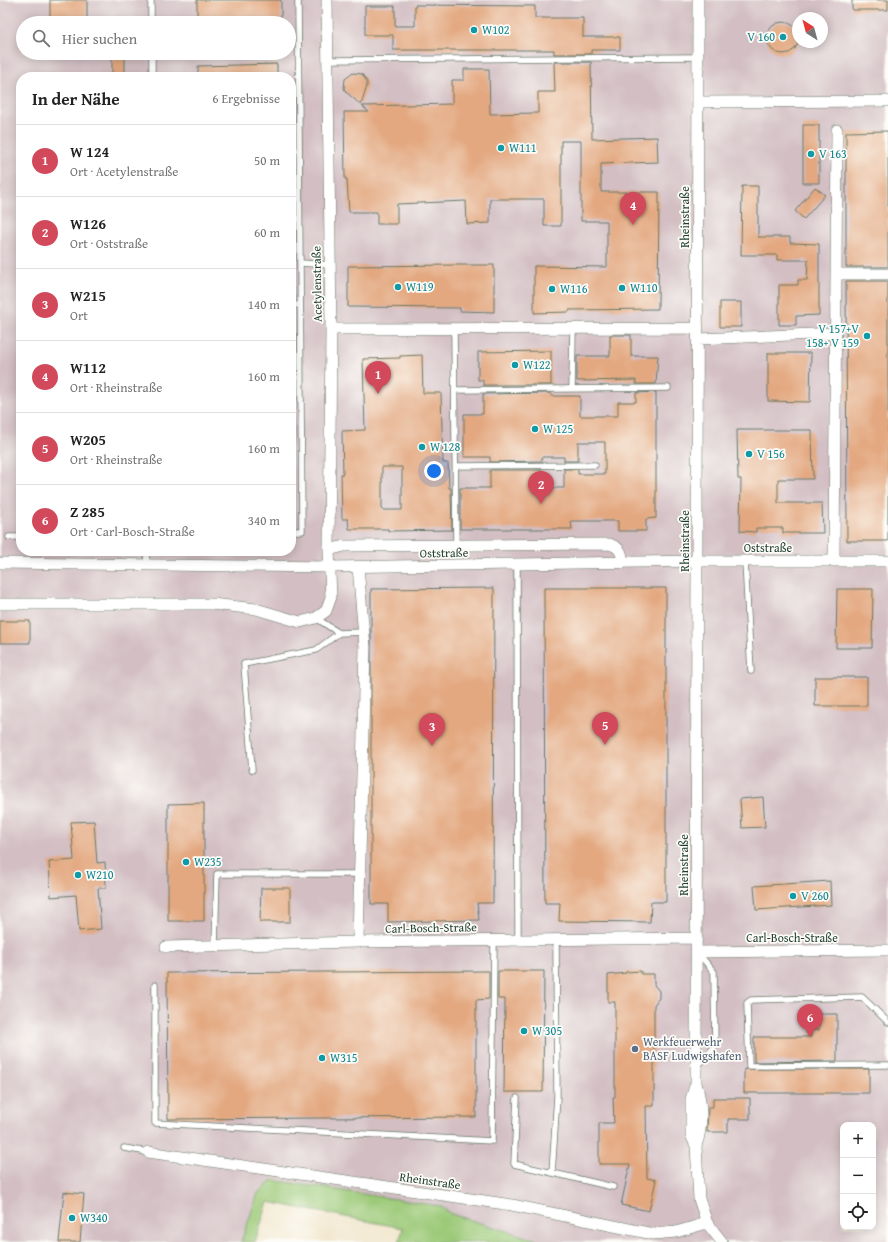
<!DOCTYPE html>
<html lang="de">
<meta charset="utf-8">
<style>
:root{--surface:#fff;--page:#f6f6f6;--text:#222;--muted:#767676;--line:#e0e0e0;--accent:#d1495b}
body{margin:0;font-family:"Gentium Book Plus",serif;background:var(--page);color:var(--text)}
.controls{position:absolute;right:12px;bottom:12px;display:grid;overflow:hidden;border-radius:8px;box-shadow:0 2px 10px #0003}
.controls button{width:36px;height:36px;display:grid;place-items:center;padding:0;border:0;border-bottom:1px solid var(--line);background:var(--surface);color:var(--text);font:20px sans-serif}
.compass{position:absolute;left:792px;top:12px;width:36px;height:36px;border-radius:50%;background:var(--surface);box-shadow:0 2px 10px #0003;rotate:324deg}
.you{position:absolute;left:434px;top:471px;width:14px;height:14px;margin:-10px;border:3px solid #fff;border-radius:50%;background:#1a73e8;box-shadow:0 0 0 6px #1a73e833}
.badge{display:grid;place-items:center;width:26px;height:26px;border-radius:50%;background:var(--accent);color:#fff;font-size:13px;font-weight:700}
.pin{position:absolute;translate:-50% -33px;filter:drop-shadow(0 1px 2px #0008)}
.pin::after{content:'';position:absolute;top:21px;width:14px;height:12px;background:inherit;clip-path:polygon(0 0,100% 0,50% 100%)}
.list{margin:0;padding:0;list-style:none}
h2{display:flex;justify-content:space-between;align-items:center;height:52px;margin:0;padding:0 16px;font-size:17px}
h2 small{font-size:13px;font-weight:400;color:var(--muted)}
.list li{display:grid;grid-template-columns:26px 1fr auto;gap:12px;align-items:center;box-sizing:border-box;height:72px;padding:0 16px;border-top:1px solid var(--line)}
.list b{display:block;font-size:15px;white-space:nowrap}
.list p{margin:0;font-size:13px;white-space:nowrap;color:var(--muted)}
.list em{font-size:13px;font-style:normal;color:var(--muted)}
.icon{flex:none;width:22px;height:22px;fill:none;stroke:currentColor;stroke-width:2;stroke-linecap:round;stroke-linejoin:round}
.map{position:relative;flex:none;width:888px;height:1242px;overflow:hidden}
.search{position:absolute;background:var(--surface);box-shadow:0 2px 10px #0003;left:16px;top:16px;width:280px;height:44px;display:flex;align-items:center;gap:10px;box-sizing:border-box;padding:0 14px;border-radius:22px;color:var(--muted);font-size:15px}
.panel{position:absolute;background:var(--surface);box-shadow:0 2px 10px #0003;left:16px;top:72px;width:280px;height:484px;border-radius:16px}
.map>svg:first-child{display:block}
.industrial{fill:#d2bec3;fill-rule:evenodd}
.green{fill:#9bc977;stroke:#5d8356}
.building{fill:#e3a880;fill-rule:evenodd}
.lines{fill:none;stroke-linecap:round;stroke-linejoin:round}
.lane-casing{stroke:#687868;stroke-width:7}
.street-casing{stroke:#687868;stroke-width:12}
.lane{stroke:#fff;stroke-width:5.5}
.street{stroke:#fff;stroke-width:11}
.culture-dot{fill:#0f9aa8;stroke:#fdfcf7;stroke-width:1.5}
.service-dot{fill:#5c6f8a;stroke:#fdfcf7;stroke-width:1.5}
.labels{text-anchor:middle;stroke-width:3.5;stroke-linejoin:round;paint-order:stroke}
.culture-label{font-size:12px;fill:#0d838f;stroke:#fdfcf7;text-anchor:start}
.street-label{font-size:12px;fill:#1f3d34;stroke:#fdfcf7}
.service-label{font-size:12px;fill:#4e5e75;stroke:#fdfcf7;text-anchor:start}
</style>
<div class="map">
<svg width="888" height="1242" viewBox="0 0 888 1242">
<rect width="100%" height="100%" fill="#fdfcf7"/>
<filter id="ink" filterUnits="userSpaceOnUse"><feTurbulence type="fractalNoise" baseFrequency=".025" numOctaves="2"/><feDisplacementMap in="SourceGraphic" scale="8" xChannelSelector="R" yChannelSelector="G"/><feConvolveMatrix kernelMatrix="1 2 1 2 8 2 1 2 1" color-interpolation-filters="sRGB"/></filter>
<filter id="wash" filterUnits="userSpaceOnUse"><feTurbulence type="fractalNoise" baseFrequency=".012" numOctaves="4" result="noise"/><feDisplacementMap in="SourceGraphic" scale="16" xChannelSelector="R" yChannelSelector="G"/><feGaussianBlur stdDeviation="0.9" result="paint"/><feColorMatrix in="noise" values="0 0 0 0 0 0 0 0 0 0 0 0 0 0 0 0 0 1.4 0 .05"/><feComposite in="paint" operator="in"/></filter>
<g filter="url(#wash)">
<rect width="100%" height="100%" fill="#f1e5ca"/>
<path class="industrial" d="M0,0H888V1242H543L451,1214L440,1206L274,1179L258,1193L241,1242H0ZM798,18H822V42H798ZM23,23H289V53H23ZM21,77H291V551H21ZM843,1125H873V1227H843Z"/>
<path class="green" d="M273,1180L440,1206L451,1214L543,1242H399L403,1228L268,1202L255,1242H241L258,1193Z"/>
<g id="blocks">
<path class="building" d="M50,0H87V23H50Z
M197,0H281V23H197Z
M852,0H888V10H852Z
M415,5L535,6V18H583V37H620V50H591V54H554V50H393V35H365V6H395V26H415Z
M767 38a16 16 0 1 1 32 0a16 16 0 1 1-32 0Z
M112,53H125V77H112Z
M554,62H591L592,139L657,137L658,162L601,164V192H659L658,309L569,310V312L534,313V266L607,267V221H581V141H561V226H544V199H490V223L467,224L466,201L397,204V224H377V212H349L347,179H345L344,112H369L362,106L452,104V80H464V69H489L490,114L538,113V92H555Z
M277,64V77H198V66Z
M353,73L362,74L367,82V86L361,105L346,92L344,88L345,79Z
M803,125H819V183H803Z
M888,131V267H846V132Z
M742,186H758V237H790V243L819,244V315L796,316V325H779V285H798V280H807L808,260H777V255H741Z
M815,187L825,195L804,219L795,211Z
M460,265H494V312L460,311V308L348,307V266Z
M846,281H888V541H847Z
M720,302H741V327H720Z
M610,335H631V356H658L656,384H636V380L577,381V356H610Z
M551,351V385H483V380H478V352Z
M768,353H811L810,402L768,401Z
M422,355L423,393H441L443,463H448L449,488H451L452,530L388,531V529H349L348,519H342L341,474H343L342,431L365,430L363,359L400,358V356ZM382,467H402V510H382Z
M656,392V518L646,519V531H618V521H571L572,529H460V488H490V470H542V488H564V469H578V474H605V442H578V461H564V457H542V461L490,462V457H464V414H483V394L551,393V396H580V416H618V402H636V393Z
M737,430H812L813,479H778V503H822L823,533H783V528H756V532L740,531L741,479H738Z
M494,588L493,903H477L479,920L388,922V904H371V589Z
M544,588H666V902H651L650,922L559,921L560,903H545Z
M837,589H873L872,648H836Z
M0,621H30V643H0Z
M815,677H867V706H815Z
M763,797L765,827L742,828L740,799Z
M204,803V921H168V804Z
M94,821L97,863L105,862L106,888H98L101,929L79,931L76,895L51,897L49,862L74,860L71,822Z
M830,881L831,905L756,910L754,886Z
M261,888H290V922H260Z
M489,971V999L476,1000V1117L168,1119L167,973Z
M498,971H544L543,1092H504L505,999H498Z
M641,971V974H654V985L659,991V998L654,1005V1106H646L647,1178L656,1180L649,1211L621,1205L630,1164H599V1123H614L613,1097H615V1002H608V975L626,973V972Z
M819,1014H837V1061L754,1062V1037H811V1030H819Z
M744,1069H869V1093H744Z
M713,1098H750V1119H728V1132H707L708,1107H713Z
M64,1192L84,1194L80,1242H59Z"/>
</g>
</g>
<g filter="url(#ink)">
<use href="#blocks" fill-opacity="0" stroke="#687868" stroke-width="1"/>
<g class="lines">
<defs>
<path id="lane" d="M151,0V23
M152,53V77
M328,60L698,57
M300,263L330,265
M291,305H300
M454,328L456,545
M572,389L573,328
M456,390L668,388
M456,466L595,465
M291,531H302L298,0
M9,537H21
M146,551L147,564
M745,561L751,671
M517,565L518,940
M339,633L364,632
M252,770L244,664L316,650L339,633L316,618
M215,946L217,874H359
M155,985V1123L492,1141L494,941
M888,1022L862,997L751,1000L747,1003L749,1066L888,1065
M698,1066L715,1046L714,972L698,953
M517,1098L514,1164L613,1187
M124,1148L148,1152
M552,1173L557,1097L556,940"/>
<path id="street" d="M698,0L696,1068V1083L691,1099V1135L696,1146L699,1199L707,1223L722,1242
M698,102L888,101
M836,274H888
M331,329L698,328
M698,339L836,333
M329,550L344,546L610,544C620,548 622,552 623,563
M834,560L837,130
M0,563L330,567L698,561H888
M358,567L365,647L358,942
M0,604H212L256,609L300,622L316,618L326,611L331,597L329,550L331,329L327,0
M166,947L358,942L697,938
M697,952L888,950
M696,1083C702,1103 703,1126 696,1146
M148,1152L512,1205L653,1234L676,1232L707,1223"/>
</defs>
<use href="#lane" class="lane-casing"/>
<use href="#street" class="street-casing"/>
<use href="#lane" class="lane"/>
<use href="#street" class="street"/>
</g>
</g>
<g class="culture-dot">
<circle cx="474" cy="30" r="4"/>
<circle cx="783" cy="37" r="4"/>
<circle cx="501" cy="148" r="4"/>
<circle cx="811" cy="154" r="4"/>
<circle cx="398" cy="287" r="4"/>
<circle cx="622" cy="288" r="4"/>
<circle cx="552" cy="289" r="4"/>
<circle cx="867" cy="336" r="4"/>
<circle cx="515" cy="365" r="4"/>
<circle cx="535" cy="429" r="4"/>
<circle cx="422" cy="447" r="4"/>
<circle cx="749" cy="454" r="4"/>
<circle cx="186" cy="862" r="4"/>
<circle cx="78" cy="875" r="4"/>
<circle cx="793" cy="896" r="4"/>
<circle cx="524" cy="1031" r="4"/>
<circle cx="322" cy="1058" r="4"/>
<circle cx="72" cy="1218" r="4"/>
</g>
<circle class="service-dot" cx="635" cy="1049" r="4"/>
<g class="labels">
<g class="culture-label">
<text x="482" y="34">W102</text>
<text x="775" y="41" text-anchor="end">V 160</text>
<text x="509" y="152">W111</text>
<text x="819" y="158">V 163</text>
<text x="406" y="291">W119</text>
<text x="630" y="292">W110</text>
<text x="560" y="293">W116</text>
<text x="859" y="333" text-anchor="end">V 157+V<tspan x="859" dy="14">158+ V 159</tspan></text>
<text x="523" y="369">W122</text>
<text x="543" y="433">W 125</text>
<text x="430" y="451">W 128</text>
<text x="757" y="458">V 156</text>
<text x="194" y="866">W235</text>
<text x="86" y="879">W210</text>
<text x="801" y="900">V 260</text>
<text x="532" y="1035">W 305</text>
<text x="330" y="1062">W315</text>
<text x="80" y="1222">W340</text>
</g>
<g class="street-label">
<text transform="translate(685 217) rotate(-90)" y="4">Rheinstraße</text>
<text transform="translate(317 284) rotate(-91)" y="4">Acetylenstraße</text>
<text transform="translate(685 541) rotate(-90)" y="4">Rheinstraße</text>
<text x="768" y="552">Oststraße</text>
<text transform="translate(444 553) rotate(-1)" y="4">Oststraße</text>
<text transform="translate(684 865) rotate(-90)" y="4">Rheinstraße</text>
<text transform="translate(431 928) rotate(-1)" y="4">Carl-Bosch-Straße</text>
<text x="792" y="942">Carl-Bosch-Straße</text>
<text transform="translate(430 1181) rotate(8)" y="4">Rheinstraße</text>
</g>
<g class="service-label">
<text x="643" y="1046">Werkfeuerwehr<tspan x="643" dy="14">BASF Ludwigshafen</tspan></text>
</g>
</g>
</svg>
<div class="controls">
<button>+</button>
<button>−</button>
<button><svg class="icon" aria-label="locate" viewBox="0 0 24 24"><circle cx="12" cy="12" r="6"/><path d="M12 2v4M12 18v4M2 12h4M18 12h4"/></svg></button>
</div>
<svg class="compass" viewBox="-18 -18 36 36"><path d="M0-13l5 13h-10z" fill="#e53935"/><path d="M0 13l5-13h-10z" fill="#767676"/></svg>
<div class="you"></div>
<div class="pin badge" style="left:378px;top:394px">1</div>
<div class="pin badge" style="left:541px;top:504px">2</div>
<div class="pin badge" style="left:432px;top:746px">3</div>
<div class="pin badge" style="left:633px;top:225px">4</div>
<div class="pin badge" style="left:605px;top:745px">5</div>
<div class="pin badge" style="left:810px;top:1037px">6</div>
<div class="search"><svg class="icon" aria-label="search" viewBox="0 0 24 24"><circle cx="10" cy="10" r="6"/><path d="M15 15l6 6"/></svg>Hier suchen</div>
<section class="panel">
<h2>In der Nähe<small>6 Ergebnisse</small></h2>
<ul class="list">
<li><span class="badge">1</span><div><b>W 124</b><p>Ort · Acetylenstraße</p></div><em>50 m</em></li>
<li><span class="badge">2</span><div><b>W126</b><p>Ort · Oststraße</p></div><em>60 m</em></li>
<li><span class="badge">3</span><div><b>W215</b><p>Ort</p></div><em>140 m</em></li>
<li><span class="badge">4</span><div><b>W112</b><p>Ort · Rheinstraße</p></div><em>160 m</em></li>
<li><span class="badge">5</span><div><b>W205</b><p>Ort · Rheinstraße</p></div><em>160 m</em></li>
<li><span class="badge">6</span><div><b>Z 285</b><p>Ort · Carl-Bosch-Straße</p></div><em>340 m</em></li>
</ul>
</section>
</div>
